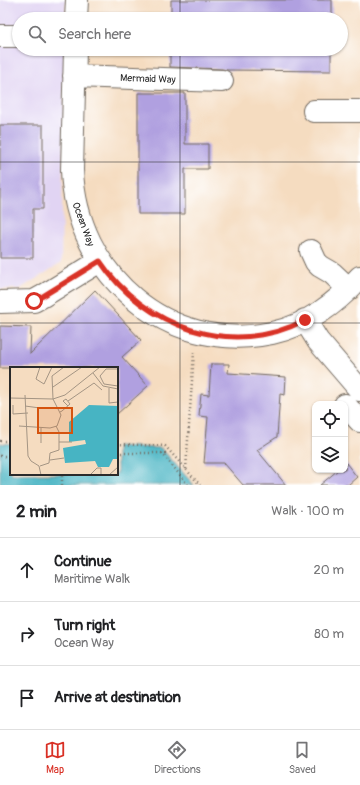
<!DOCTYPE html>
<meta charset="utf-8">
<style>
:root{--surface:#fff;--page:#f2f2f2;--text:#202124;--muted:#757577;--line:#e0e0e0;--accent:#d93025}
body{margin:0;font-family:Pangolin,sans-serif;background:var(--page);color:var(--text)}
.controls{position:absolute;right:12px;bottom:12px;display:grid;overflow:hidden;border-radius:8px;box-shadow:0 1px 3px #0004}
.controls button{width:36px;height:36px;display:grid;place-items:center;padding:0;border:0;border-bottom:1px solid var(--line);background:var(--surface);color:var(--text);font:20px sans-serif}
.stop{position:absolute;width:12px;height:12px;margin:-9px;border:3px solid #d93025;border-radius:50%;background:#fff}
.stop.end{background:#d93025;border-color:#fff;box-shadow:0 1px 4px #0008}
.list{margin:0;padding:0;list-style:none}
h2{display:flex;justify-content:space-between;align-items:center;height:52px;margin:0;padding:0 16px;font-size:17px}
h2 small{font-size:13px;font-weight:400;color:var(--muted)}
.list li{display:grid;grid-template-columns:26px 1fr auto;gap:12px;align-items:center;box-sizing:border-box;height:64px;padding:0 16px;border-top:1px solid var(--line)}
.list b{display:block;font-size:15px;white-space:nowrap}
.list p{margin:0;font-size:13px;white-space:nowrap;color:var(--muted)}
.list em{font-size:13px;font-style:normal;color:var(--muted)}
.icon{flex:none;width:22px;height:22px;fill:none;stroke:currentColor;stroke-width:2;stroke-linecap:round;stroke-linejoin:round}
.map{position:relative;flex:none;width:360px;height:485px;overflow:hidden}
.search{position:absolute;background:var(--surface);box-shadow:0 1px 3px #0004;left:12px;right:12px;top:12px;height:44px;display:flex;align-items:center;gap:10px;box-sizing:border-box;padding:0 14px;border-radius:22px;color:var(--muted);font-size:15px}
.sheet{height:244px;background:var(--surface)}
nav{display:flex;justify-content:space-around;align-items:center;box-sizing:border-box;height:56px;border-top:1px solid var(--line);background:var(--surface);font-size:11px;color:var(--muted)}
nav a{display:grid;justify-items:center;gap:2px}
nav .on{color:var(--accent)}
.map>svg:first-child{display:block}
.built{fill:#e1d4f3}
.water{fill:#47b4c3;stroke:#397077}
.building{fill:#b0a0e0}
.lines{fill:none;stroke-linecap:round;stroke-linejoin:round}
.minor-casing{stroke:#72695f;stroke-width:24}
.path{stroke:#72695f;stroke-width:2.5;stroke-dasharray:1 3;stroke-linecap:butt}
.minor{stroke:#fff;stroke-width:22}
.route{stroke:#d93025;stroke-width:5}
.grid{fill:none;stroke:#2b2b2b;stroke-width:1;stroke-opacity:0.55}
.labels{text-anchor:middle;stroke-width:3;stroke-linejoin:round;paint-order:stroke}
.street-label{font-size:10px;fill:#2b2b2b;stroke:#fff}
.inset-road{fill:none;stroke:#a49584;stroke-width:1}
.view{fill:#d5540f;fill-opacity:0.15;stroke:#d5540f;stroke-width:2}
.inset-edge{fill:none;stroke:#2b2b2b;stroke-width:2}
</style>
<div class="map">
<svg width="360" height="485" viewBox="0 0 360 485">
<rect width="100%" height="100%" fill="#fff"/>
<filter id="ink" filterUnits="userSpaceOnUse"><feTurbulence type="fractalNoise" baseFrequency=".025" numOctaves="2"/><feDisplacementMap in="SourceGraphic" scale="8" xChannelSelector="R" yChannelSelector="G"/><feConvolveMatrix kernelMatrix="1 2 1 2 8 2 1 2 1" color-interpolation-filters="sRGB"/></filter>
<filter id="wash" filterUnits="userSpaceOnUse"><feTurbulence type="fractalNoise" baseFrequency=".012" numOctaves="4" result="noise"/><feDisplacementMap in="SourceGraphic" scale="16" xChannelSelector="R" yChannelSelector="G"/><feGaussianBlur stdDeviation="0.9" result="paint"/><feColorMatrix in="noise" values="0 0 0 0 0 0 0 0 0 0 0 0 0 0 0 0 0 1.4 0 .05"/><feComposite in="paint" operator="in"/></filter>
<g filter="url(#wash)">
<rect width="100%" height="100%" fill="#f5dcc0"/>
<path class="built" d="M0,0H66L65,19H19V49H65L61,263L20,289H0Z"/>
<path class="water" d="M0,443L11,444V474H117V446L161,448L194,485H0Z"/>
<g id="blocks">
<path class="building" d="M171,0H332V19H171Z
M170,49H331V71L227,70L222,69L170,67Z
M138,93H185V144H208V169H185V214H138Z
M0,125H43V209H33V258H0Z
M95,290L141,340L122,357L148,386L117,414V368H0V326L31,327L30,354Z
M211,364H229L228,373L286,377L285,395L280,394L277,437L257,450L286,485H243L224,463H204L208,417L199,416L201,394L209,395Z
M346,463L357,477L348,485H320L338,470H345Z"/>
</g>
</g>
<g filter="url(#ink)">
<use href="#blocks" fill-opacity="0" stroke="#72695f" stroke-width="1"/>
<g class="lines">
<defs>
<path id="minor" d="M76,19L77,0
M0,36H19
M75,49L72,170C76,274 167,355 272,333C306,326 337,303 360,277
M74,76L222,81
M314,111H360
M311,251L316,262L320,266L332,273L349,289
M0,302L34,301L43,296L100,261
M305,320L318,341L360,390
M345,405L360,421"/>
</defs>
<use href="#minor" class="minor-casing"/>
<path class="path" d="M0,441H11
M117,444L165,446L200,485
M117,453H169
M162,453L188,485
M0,456H11
M186,469L194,352
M62,485V474"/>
<use href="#minor" class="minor"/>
</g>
</g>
<g class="lines" filter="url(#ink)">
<path class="route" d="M34,301L43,296L100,261C144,327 232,359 305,320"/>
</g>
<path class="grid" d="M180,0V19M180,49V485M0,162H360M0,323H360"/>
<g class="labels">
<g class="street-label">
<text transform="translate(148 78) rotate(2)" y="4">Mermaid Way</text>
<text transform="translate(84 224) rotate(70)" y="4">Ocean Way</text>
</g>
</g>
<g transform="translate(10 367)">
<rect width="108" height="108" fill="#f5dcc0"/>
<path d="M79,38L108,39V92H103L99,100H88L85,94L55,96L53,81L76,77L75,73L59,75V55Z" fill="#47b4c3"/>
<path class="inset-road" d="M30,0L26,12L34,17L42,0M108,2H96L90,9L94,17L108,19M83,6L93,19L108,22M43,20L72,0M99,21V36L108,35M15,28L18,89L21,94L29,99L31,108M0,31L43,32L42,9L54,0M58,34L84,16L92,23M3,38V47L18,46M15,39L30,41M50,45L52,44L60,37L56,32L53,34L58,39M9,59L40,61L47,59L51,48L43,32L55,28L90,0M31,61V76M49,75H62M40,93L54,91M30,99L39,96L40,86L49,83V65L46,59M80,108L87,101H91V108M99,108L108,100"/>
<path class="view" d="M28,41H62V66H28Z"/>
<rect width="108" height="108" class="inset-edge"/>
</g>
</svg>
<div class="controls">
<button><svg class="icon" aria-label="locate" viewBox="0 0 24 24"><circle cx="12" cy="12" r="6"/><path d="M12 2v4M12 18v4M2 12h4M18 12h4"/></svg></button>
<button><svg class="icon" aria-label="layers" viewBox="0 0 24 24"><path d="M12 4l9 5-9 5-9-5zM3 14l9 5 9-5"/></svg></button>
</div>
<div class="stop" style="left:34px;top:301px"></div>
<div class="stop end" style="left:305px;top:320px"></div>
<div class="search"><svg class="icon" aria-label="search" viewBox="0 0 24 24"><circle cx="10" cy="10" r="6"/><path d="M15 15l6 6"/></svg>Search here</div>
</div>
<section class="sheet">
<h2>2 min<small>Walk · 100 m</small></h2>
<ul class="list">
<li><svg class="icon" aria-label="ahead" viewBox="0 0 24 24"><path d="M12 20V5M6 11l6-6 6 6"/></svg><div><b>Continue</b><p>Maritime Walk</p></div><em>20 m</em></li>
<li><svg class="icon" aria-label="right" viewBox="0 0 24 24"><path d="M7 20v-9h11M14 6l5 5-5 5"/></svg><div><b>Turn right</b><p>Ocean Way</p></div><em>80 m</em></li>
<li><svg class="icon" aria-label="arrive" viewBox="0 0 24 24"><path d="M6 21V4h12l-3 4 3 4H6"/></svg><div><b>Arrive at destination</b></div></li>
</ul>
</section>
<nav>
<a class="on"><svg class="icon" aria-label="map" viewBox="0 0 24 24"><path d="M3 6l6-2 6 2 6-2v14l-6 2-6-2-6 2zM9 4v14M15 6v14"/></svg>Map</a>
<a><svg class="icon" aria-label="directions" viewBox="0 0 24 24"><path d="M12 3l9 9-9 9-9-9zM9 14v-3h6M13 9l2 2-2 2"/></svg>Directions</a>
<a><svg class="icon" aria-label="saved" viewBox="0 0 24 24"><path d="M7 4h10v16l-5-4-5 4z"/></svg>Saved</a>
</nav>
